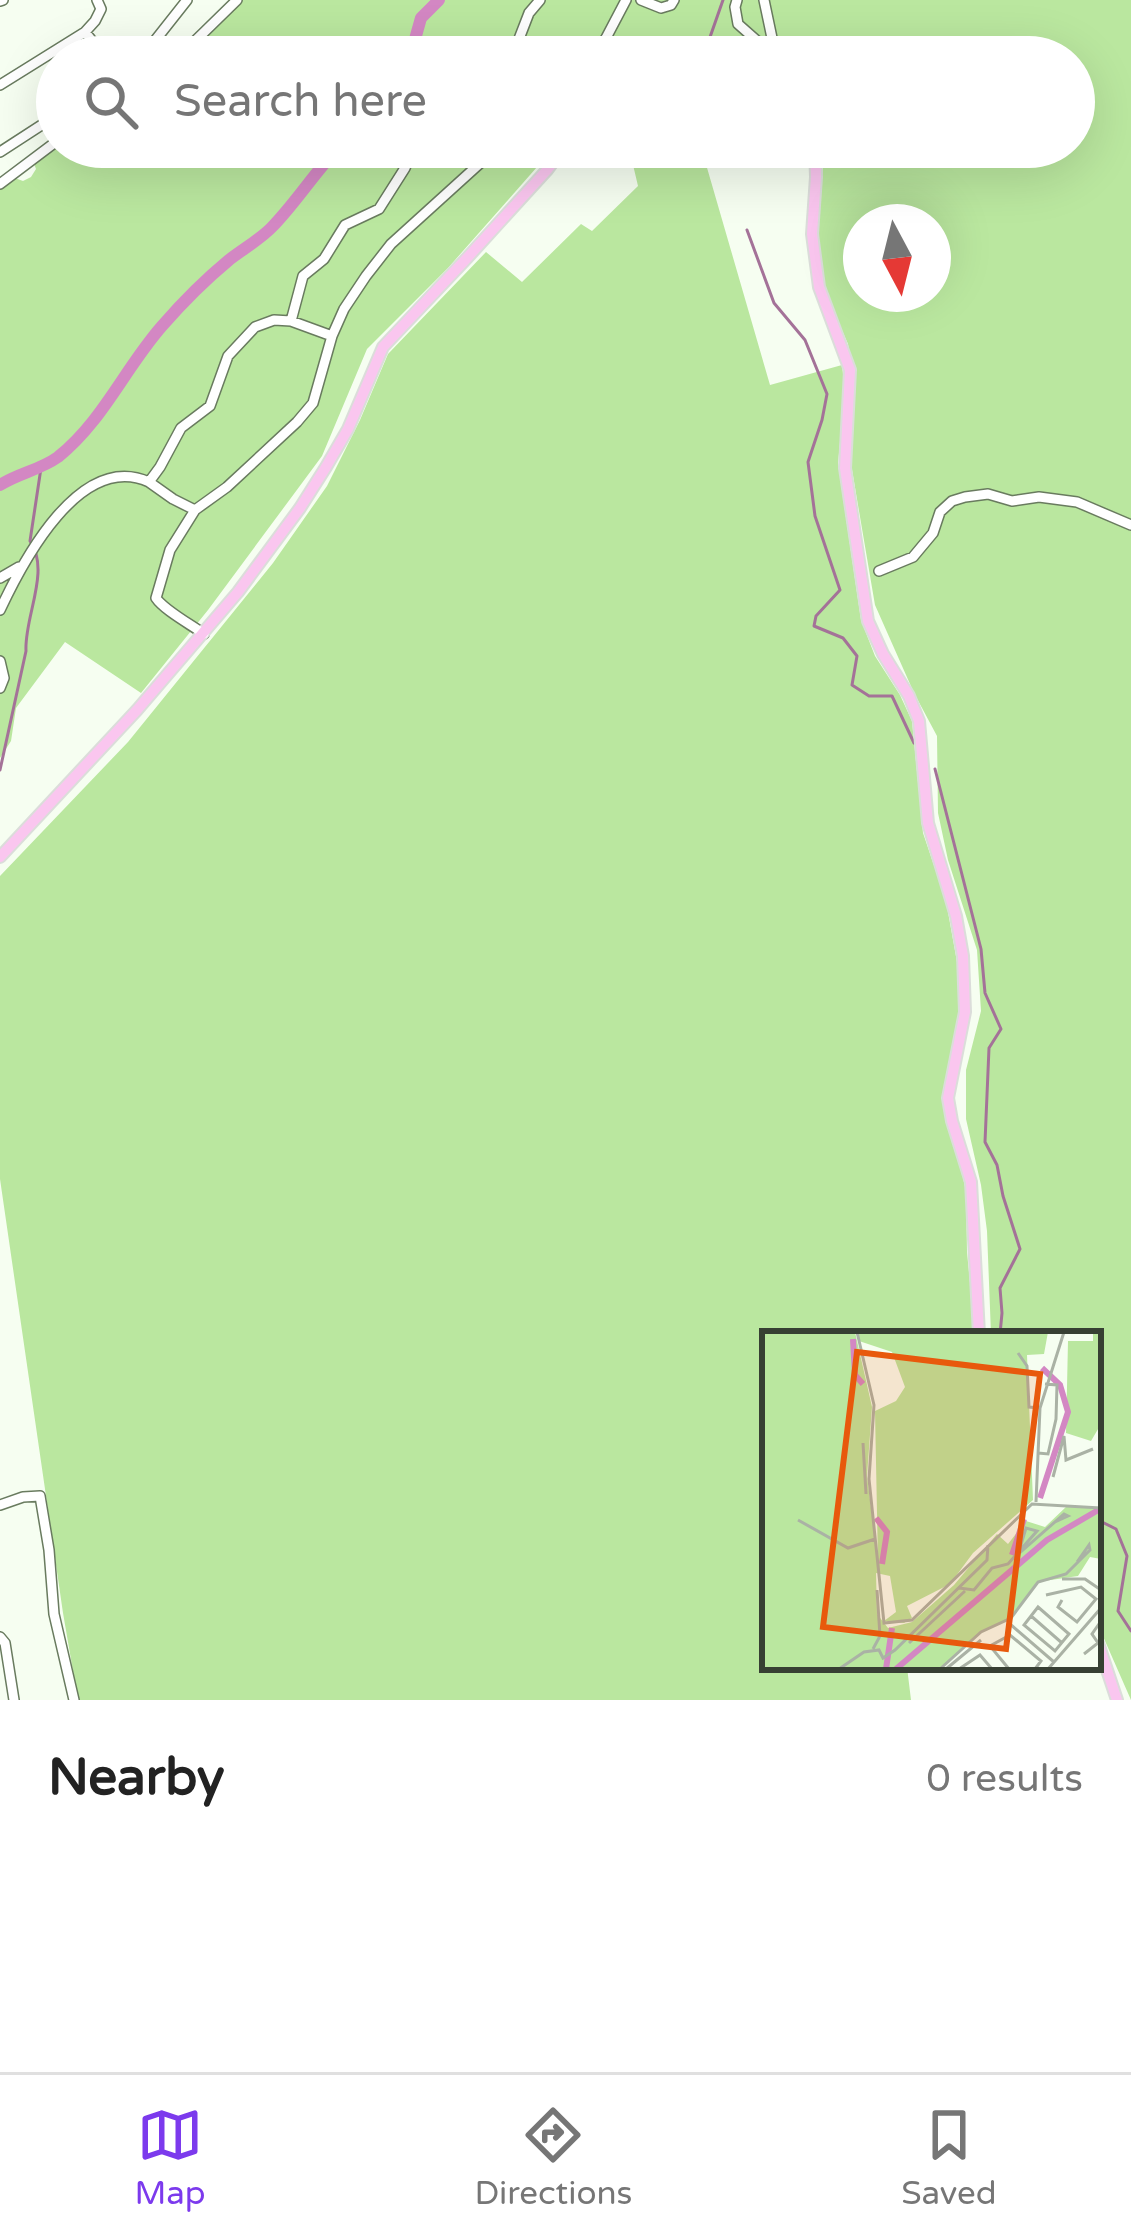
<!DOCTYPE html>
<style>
:root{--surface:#fff;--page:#f6f6f6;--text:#222;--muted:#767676;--line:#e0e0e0;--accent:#7c3aed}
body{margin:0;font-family:"Varela Round",sans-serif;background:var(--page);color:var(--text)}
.compass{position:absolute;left:843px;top:204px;width:108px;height:108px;border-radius:50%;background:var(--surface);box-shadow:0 12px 48px #0002;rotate:173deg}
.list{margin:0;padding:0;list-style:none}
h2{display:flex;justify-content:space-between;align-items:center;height:156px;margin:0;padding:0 48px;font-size:51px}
h2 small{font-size:39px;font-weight:400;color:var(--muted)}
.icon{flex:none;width:66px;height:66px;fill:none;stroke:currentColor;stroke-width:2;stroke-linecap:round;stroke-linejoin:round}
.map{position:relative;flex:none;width:1131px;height:1700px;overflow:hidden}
.search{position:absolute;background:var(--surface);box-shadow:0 12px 48px #0002;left:36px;right:36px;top:36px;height:132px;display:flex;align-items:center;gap:30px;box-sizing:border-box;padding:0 42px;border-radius:66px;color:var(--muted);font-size:45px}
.sheet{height:372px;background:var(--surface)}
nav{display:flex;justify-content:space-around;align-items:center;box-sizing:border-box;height:168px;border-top:3px solid var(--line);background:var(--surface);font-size:33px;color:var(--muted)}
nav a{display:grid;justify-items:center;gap:6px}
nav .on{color:var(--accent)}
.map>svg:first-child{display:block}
.green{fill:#bae79f;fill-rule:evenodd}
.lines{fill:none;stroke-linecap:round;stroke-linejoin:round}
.stream{stroke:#a47298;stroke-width:3}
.river{stroke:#d387c3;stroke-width:12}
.minor-casing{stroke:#697b5f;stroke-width:12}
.major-casing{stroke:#dbddda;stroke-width:14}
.minor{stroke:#fff;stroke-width:9}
.major{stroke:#fac6ef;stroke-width:10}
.inset-river{fill:none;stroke:#d387c3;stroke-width:6}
.inset-road{fill:none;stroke:#aab2a5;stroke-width:3}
.view{fill:#e8590c;fill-opacity:0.15;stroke:#e8590c;stroke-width:6}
.inset-edge{fill:none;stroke:#374033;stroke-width:6}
</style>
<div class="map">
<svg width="1131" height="1700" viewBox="0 0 1131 1700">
<rect width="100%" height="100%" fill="#f6fef1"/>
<path class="green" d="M241,0H1131V1700L1098,1625V1334H991L987,1231L981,1185L966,1119V1070L981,1011L977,950L948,860L938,813L937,736L914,693L875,605L851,464L855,389L848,344L824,290L821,275L818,227L823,165L820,147H1074V57H761C753,52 743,43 735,42C713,37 675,47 656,57H189L208,33ZM861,222H933V294H861Z
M57,146L65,154L76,147H551L537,167L448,268L367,349L322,456L208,610L141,693L65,642L16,708L11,741L0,758V188L12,177L23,181L31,177L36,169L33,161Z
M632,147H701L770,385L842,365L845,392L838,463L861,620L875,656L900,695L912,721L923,833L946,901L961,984L958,1025L945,1098L966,1191L967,1252L975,1334H765V1667H907L911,1700H78L63,1613L0,1179V876L128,742L273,563L327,486L360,420L388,354L486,252L522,282L581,224L592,231L638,186L630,152Z"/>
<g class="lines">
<path class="stream" d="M709,40L723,0
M747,230L774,303L805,340L827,394L822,420L808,462L815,516L840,590L816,616L814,626L843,638L857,656L852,685L869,696H892L914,743
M935,769L981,949L985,993L1001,1029L989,1048L985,1142L997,1165L1003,1196L1020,1249L1000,1288L1002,1313L1000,1334
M0,770L26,651C24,617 51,571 30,541L41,468
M1098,1520L1116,1529L1127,1556L1118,1611L1131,1631"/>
<path class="river" d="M410,57L421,18L439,0
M0,485C19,473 40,470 58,457C103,421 125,368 162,326C182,303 206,279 229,260C243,249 261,239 273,226C297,201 315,172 339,147"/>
<defs>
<path id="minor" d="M641,0L661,8L671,5L674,0
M737,0L735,7L738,24L764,47L766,57
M764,0L776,57
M0,1L3,0
M85,32L105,57
M142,57L187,0
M183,57L194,42L237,0
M512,57L529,13L540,0
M592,57L606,38L626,0
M0,85L85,32L95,21L101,9L97,0
M0,152L57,115
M0,184L57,141
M291,321L303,276L324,259L345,225L379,209L405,168L414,147
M149,482L173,499L195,510
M879,571L913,557L933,533L940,512L952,501L965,497L988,494L1012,501L1039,497L1077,502L1131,525
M0,578L19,567
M0,610C23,561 80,451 149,482L160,467L181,428L210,406L228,356L255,327L274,320L291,321L332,336
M204,634C190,624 164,610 156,598L170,550L195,510L227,487L297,422L313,403L332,336L344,309L366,276L391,244L498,147
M0,661L4,678L0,688
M0,1505L23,1497L40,1496L49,1550L54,1614L74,1700
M0,1637L5,1643L14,1700"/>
<path id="major" d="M669,57L711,49L743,57
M815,147L816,177L812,234L819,287L850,370L845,468L868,621L883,654L909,696L919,721L928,823L956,916L963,956L965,1012L948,1098L952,1121L971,1182L979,1334
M0,857L137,710L238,592L300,508L326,467L348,429L383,347L467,258L547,170L564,147
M1098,1643L1117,1700"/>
</defs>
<use href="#minor" class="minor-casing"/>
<use href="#major" class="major-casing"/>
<use href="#minor" class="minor"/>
<use href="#major" class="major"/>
</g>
<g transform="translate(762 1331)">
<rect width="339" height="339" fill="#f6fef1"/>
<path d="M0,1H93L110,76L105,145L116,233L113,80L134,70L143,56L130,21L97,10L96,1H286L282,23L265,24L271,169L211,222L188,253L145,275L150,287L142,292L122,290L134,281L128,245L114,242L115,283L126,297L150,291L192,254L235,203L246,213L264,190L283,196L305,175L339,178V228L328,226L316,245L275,251L249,287L218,301L177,338H0ZM331,1H339V93L329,110L304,102L306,10H331Z" fill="#bae79f"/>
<path class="inset-river" d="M91,8L93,44L101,53M278,167L306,81L298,54L280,37M114,187L125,201L120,233M250,224L262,188M124,338L130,297M134,338L285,209L338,178"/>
<path class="inset-road" d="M95,1L112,74L107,148L122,292L150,289L270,173L339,177M256,22L265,35L267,76L278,77M101,112L104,163M276,122L286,123L294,88L295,54L283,53M291,146L302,105L304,129L331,118M274,171L278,77L302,1M36,189L86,217L113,208M253,226L302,183L306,185L293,191M300,248H323L339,259M197,257L212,259L230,237L246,233L275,200L264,197L258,217M284,264L319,256L334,268L315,291L296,276L300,269M276,276L307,303L293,320L262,294ZM268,284L300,312M248,293L292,331M147,312L203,260M111,318L118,305L115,259M322,323L336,312L330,303L339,290M77,338L102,321L117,319L121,327L133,319L225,229L226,214M178,338L219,301L249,287L276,251L304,243L328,219L327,214L315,231M184,338L219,309M197,338L218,324L230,338M247,338L228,315L248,304L279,330L273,338M286,338L339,277"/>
<path class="view" d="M95,21L278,43L244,318L61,296Z"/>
<rect width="339" height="339" class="inset-edge"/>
</g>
</svg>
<svg class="compass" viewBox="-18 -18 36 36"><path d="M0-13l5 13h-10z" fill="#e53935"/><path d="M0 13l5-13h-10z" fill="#767676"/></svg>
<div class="search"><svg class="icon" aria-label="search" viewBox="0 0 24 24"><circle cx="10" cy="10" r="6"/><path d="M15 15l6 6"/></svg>Search here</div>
</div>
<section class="sheet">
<h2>Nearby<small>0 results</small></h2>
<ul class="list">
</ul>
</section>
<nav>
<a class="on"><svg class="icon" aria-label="map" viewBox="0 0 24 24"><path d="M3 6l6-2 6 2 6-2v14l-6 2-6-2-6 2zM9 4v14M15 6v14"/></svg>Map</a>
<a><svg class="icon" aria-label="directions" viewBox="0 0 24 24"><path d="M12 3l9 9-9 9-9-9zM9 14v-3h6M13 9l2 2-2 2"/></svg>Directions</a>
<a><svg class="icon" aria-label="saved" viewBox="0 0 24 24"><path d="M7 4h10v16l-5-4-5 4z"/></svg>Saved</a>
</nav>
